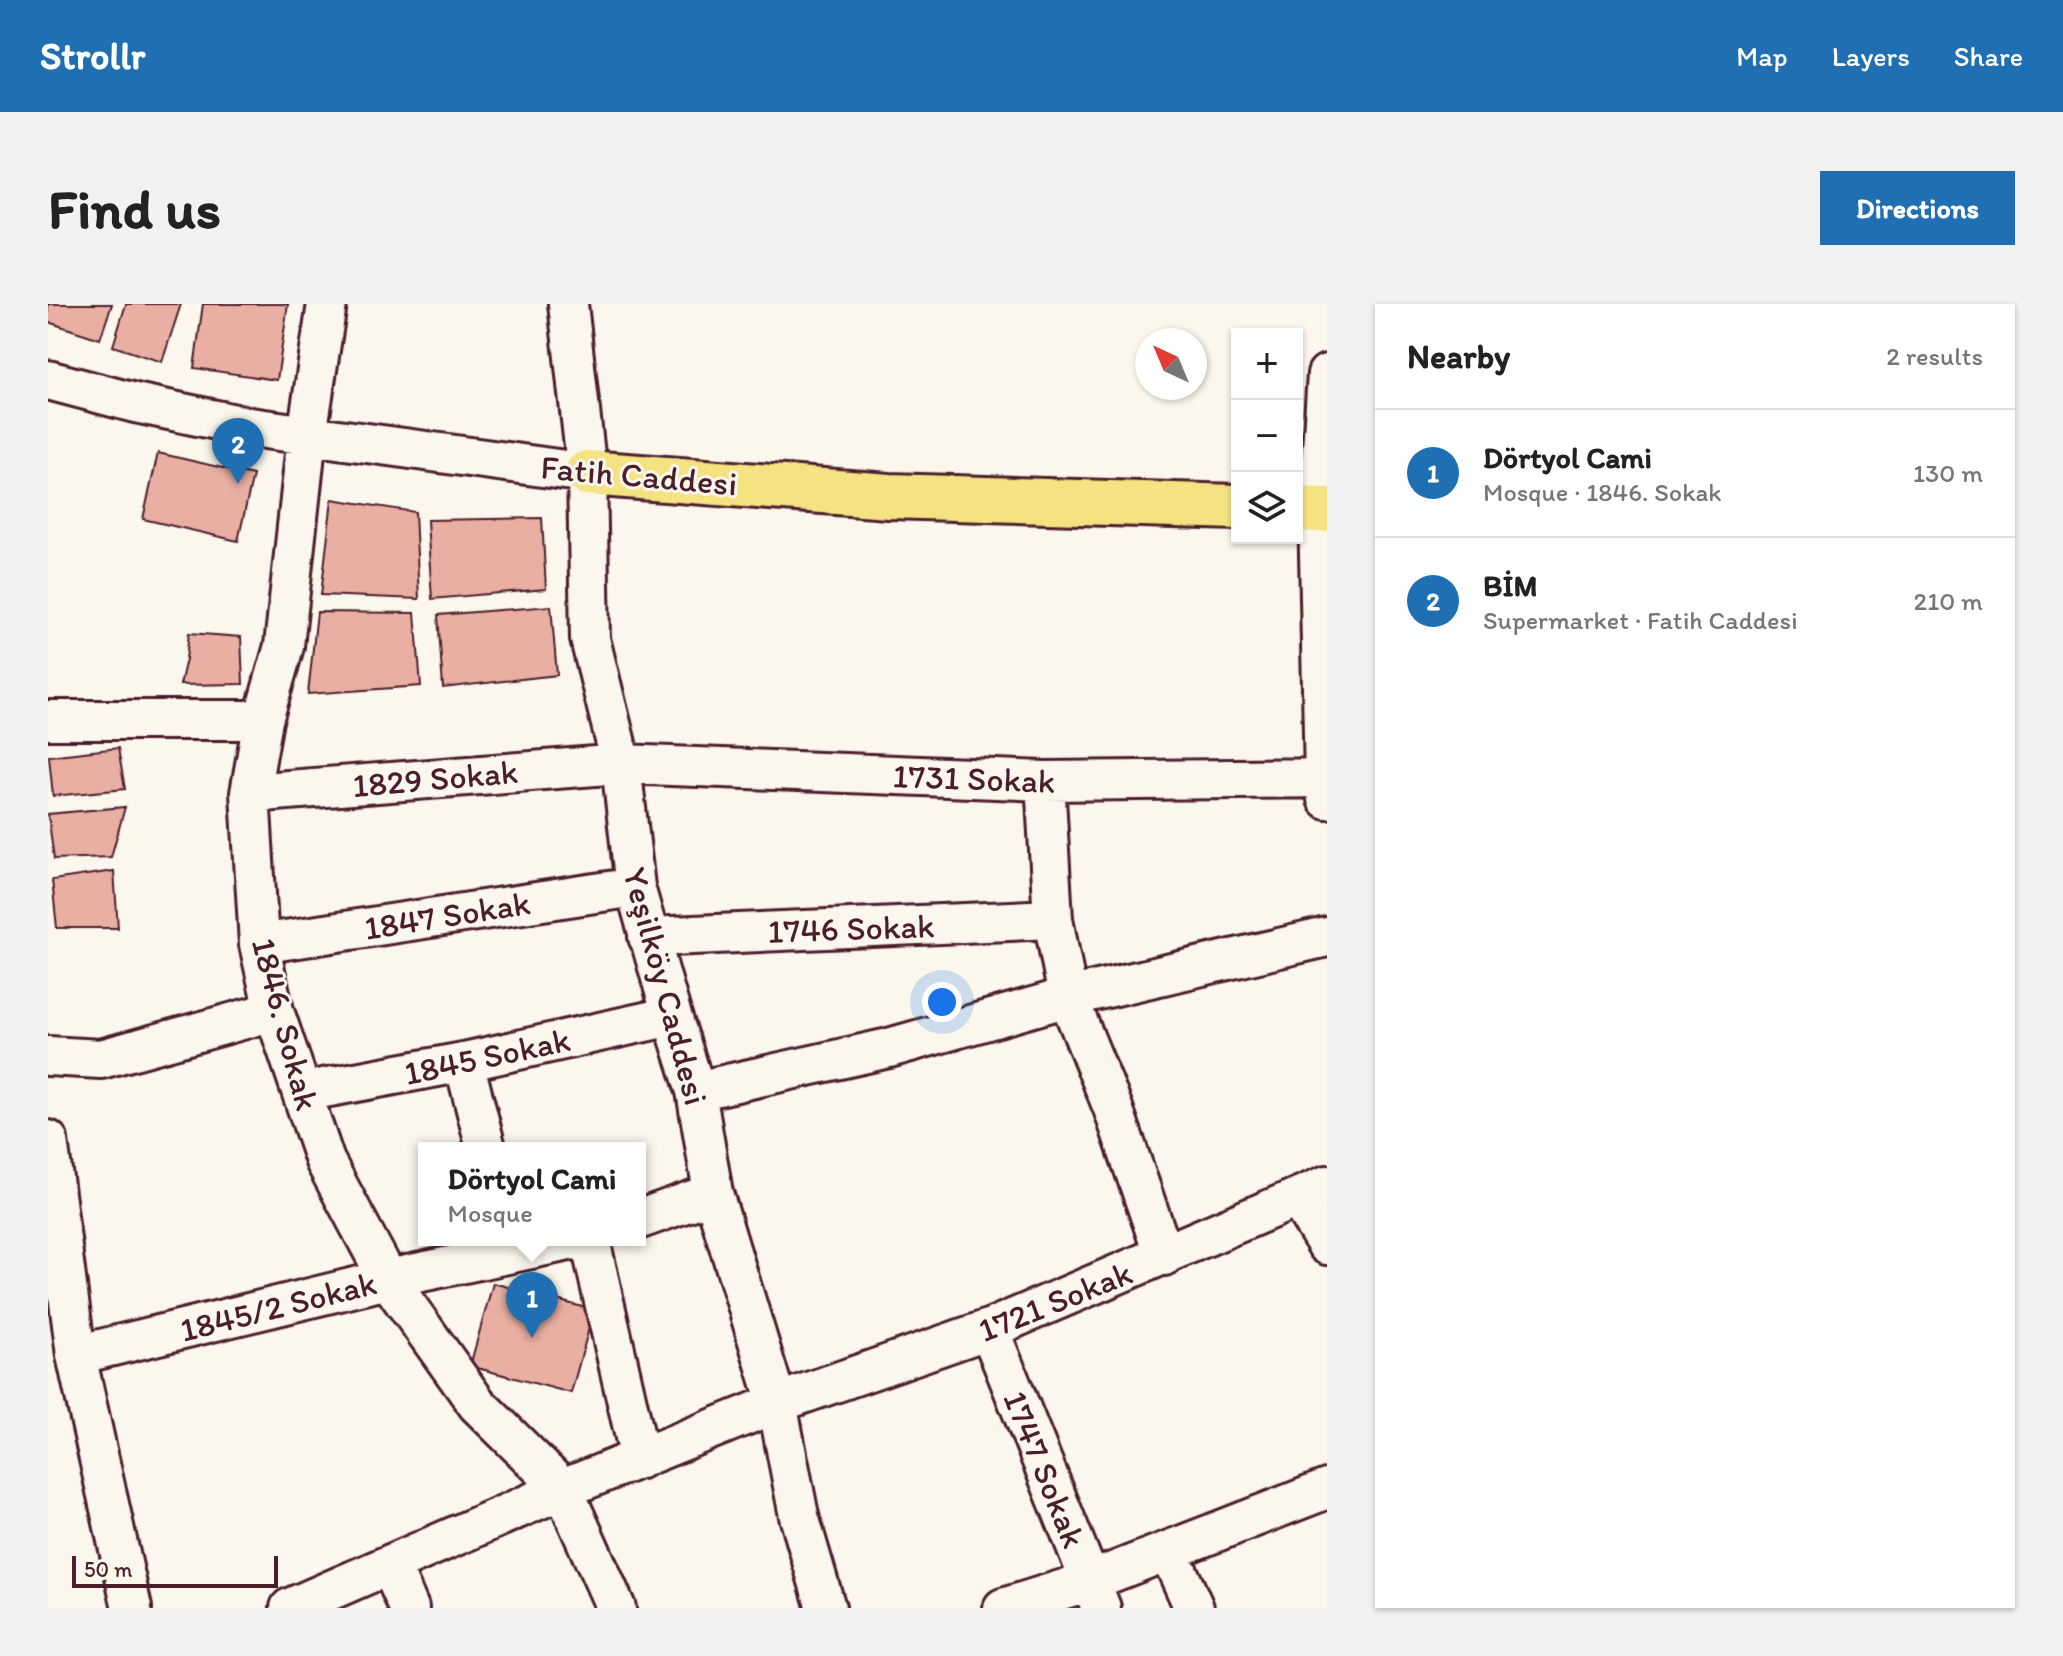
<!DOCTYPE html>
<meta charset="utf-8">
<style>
:root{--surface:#fff;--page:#f2f2f2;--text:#222;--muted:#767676;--line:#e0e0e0;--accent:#1f6fb2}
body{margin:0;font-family:Itim,sans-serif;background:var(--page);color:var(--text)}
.controls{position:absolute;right:24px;top:24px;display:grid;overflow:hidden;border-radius:0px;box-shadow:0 2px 6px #0004}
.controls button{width:72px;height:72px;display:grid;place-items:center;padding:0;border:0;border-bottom:2px solid var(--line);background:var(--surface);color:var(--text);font:40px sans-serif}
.compass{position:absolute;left:1087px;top:24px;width:72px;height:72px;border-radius:50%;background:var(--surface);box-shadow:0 2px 6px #0004;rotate:316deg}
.scale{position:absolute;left:24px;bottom:20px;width:206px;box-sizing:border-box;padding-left:8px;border:4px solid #4a1f2b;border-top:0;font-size:22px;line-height:28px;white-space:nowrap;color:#4a1f2b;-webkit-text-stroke:6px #fbf7ec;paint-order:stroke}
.you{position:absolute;left:894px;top:698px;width:28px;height:28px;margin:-20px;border:6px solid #fff;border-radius:50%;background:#1a73e8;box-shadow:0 0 0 12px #1a73e833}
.badge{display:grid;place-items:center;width:52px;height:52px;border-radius:50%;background:var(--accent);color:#fff;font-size:26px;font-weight:700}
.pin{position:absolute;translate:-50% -66px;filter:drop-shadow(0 2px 4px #0008)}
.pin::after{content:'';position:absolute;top:42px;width:28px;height:24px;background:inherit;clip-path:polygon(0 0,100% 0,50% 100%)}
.popup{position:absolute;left:370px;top:838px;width:228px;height:104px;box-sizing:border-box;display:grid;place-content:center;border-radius:0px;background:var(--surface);filter:drop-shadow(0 2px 6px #0005);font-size:26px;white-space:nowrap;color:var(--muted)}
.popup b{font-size:30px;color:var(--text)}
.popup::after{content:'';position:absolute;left:50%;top:100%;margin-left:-16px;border:16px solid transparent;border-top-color:var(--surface)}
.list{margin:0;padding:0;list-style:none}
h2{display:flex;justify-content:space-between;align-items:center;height:104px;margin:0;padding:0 32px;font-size:34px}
h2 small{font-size:26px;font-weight:400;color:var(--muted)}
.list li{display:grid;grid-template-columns:52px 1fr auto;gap:24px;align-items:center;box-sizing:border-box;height:128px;padding:0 32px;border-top:2px solid var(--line)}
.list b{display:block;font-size:30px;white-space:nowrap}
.list p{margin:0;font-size:26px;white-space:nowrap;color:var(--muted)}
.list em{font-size:26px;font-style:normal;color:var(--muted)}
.icon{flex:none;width:44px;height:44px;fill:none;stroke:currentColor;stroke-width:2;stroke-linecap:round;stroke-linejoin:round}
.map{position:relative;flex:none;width:1279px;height:1304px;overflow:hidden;border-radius:0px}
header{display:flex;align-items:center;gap:48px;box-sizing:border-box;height:112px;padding:0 40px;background:var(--accent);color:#fff}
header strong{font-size:38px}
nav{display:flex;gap:44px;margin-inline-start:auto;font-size:28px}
.intro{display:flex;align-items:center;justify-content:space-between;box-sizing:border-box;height:192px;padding:0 48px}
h1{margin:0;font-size:56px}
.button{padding:20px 36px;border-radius:0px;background:var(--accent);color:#fff;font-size:28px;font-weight:700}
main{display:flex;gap:48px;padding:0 48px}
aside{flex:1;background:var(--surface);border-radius:0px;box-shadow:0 2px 6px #0004}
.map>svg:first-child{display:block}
.building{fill:#e9afa3;stroke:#4a1f2b;stroke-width:2}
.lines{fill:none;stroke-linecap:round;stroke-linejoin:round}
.minor-casing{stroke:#4a1f2b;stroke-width:44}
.major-casing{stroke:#4a1f2b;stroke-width:50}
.minor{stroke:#fbf7ec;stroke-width:38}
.major{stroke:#f5e382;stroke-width:44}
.labels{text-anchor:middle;stroke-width:6;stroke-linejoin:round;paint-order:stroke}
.street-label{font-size:34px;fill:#4a1f2b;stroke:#fbf7ec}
</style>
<header>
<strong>Strollr</strong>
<nav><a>Map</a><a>Layers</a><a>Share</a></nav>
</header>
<div class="intro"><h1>Find us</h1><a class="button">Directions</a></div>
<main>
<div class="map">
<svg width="1279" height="1304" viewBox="0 0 1279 1304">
<rect width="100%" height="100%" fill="#fbf7ec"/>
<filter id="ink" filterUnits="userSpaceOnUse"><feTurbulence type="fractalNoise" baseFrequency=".0125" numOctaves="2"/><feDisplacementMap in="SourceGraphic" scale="16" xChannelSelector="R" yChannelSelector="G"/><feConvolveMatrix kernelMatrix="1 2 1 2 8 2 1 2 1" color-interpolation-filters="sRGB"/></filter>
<g filter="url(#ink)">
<path class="building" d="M0,0H64L52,35L0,18Z
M78,0H133L114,58L65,42Z
M155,0H240L229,76L146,64Z
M110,149L205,171L190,237L95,215Z
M284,195L367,208L371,295L273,291Z
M494,214L498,285L384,295L379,216Z
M503,302L509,371L395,384L390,311Z
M269,308L367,309L373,382L260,390Z
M141,329L193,333L195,380L132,381L138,355Z
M70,444L77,485L5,492L1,452Z
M77,503L63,553L6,555L0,510Z
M66,567L70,624H9L4,576Z
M445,979L546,1006L523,1089L422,1062Z"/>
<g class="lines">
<defs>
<path id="minor" d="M279,0L259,131L236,342L215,416L202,489L211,640L226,707L277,857L340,975L429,1100L515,1185L568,1304
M520,0L539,169L542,335L573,460L587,583L624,712L648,787L665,889L729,1099L751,1212L778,1304
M1279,70L1270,205L1276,474L1279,495
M0,76L87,99L202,123L539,169
M0,416H215
M997,477L1005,615L1020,693L1065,804L1116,952
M202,489L573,460L997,477L1279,474
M600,633L1005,615
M211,640L587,583
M0,752L53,755L226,707
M416,758L438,844
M648,787L841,744L1020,693L1279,633
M254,788L416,758L624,712
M0,836L28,1051L84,1304
M1250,894L1279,941
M592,915L665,889
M542,936L592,1155
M941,1025L1053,1304
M28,1051L340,975L526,936
M1121,1248L1146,1304
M342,1261L361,1304
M242,1304L515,1185L729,1099L941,1025L1279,881
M955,1304L1042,1277L1279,1185"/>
<path id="major" d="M539,169L841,192L1189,203
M1249,205L1279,206"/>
</defs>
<use href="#minor" class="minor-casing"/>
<use href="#major" class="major-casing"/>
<use href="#minor" class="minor"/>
<use href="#major" class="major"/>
</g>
</g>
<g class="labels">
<g class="street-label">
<text transform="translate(591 171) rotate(5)" y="12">Fatih Caddesi</text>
<text transform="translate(387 474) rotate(-5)" y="12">1829 Sokak</text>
<text transform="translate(926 474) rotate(2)" y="12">1731 Sokak</text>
<text transform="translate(399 611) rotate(-9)" y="12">1847 Sokak</text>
<text transform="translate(803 624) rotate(-2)" y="12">1746 Sokak</text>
<text transform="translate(618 682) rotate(75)" y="12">Yeşilköy Caddesi</text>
<text transform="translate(238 720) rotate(75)" y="12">1846. Sokak</text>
<text transform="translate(439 752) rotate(-12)" y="12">1845 Sokak</text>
<text transform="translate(1007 997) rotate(-22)" y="12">1721 Sokak</text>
<text transform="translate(230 1002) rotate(-14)" y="12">1845/2 Sokak</text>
<text transform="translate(997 1165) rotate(68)" y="12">1747 Sokak</text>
</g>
</g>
</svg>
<div class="controls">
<button>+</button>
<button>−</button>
<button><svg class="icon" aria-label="layers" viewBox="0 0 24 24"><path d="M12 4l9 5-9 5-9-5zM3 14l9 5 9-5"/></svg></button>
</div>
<svg class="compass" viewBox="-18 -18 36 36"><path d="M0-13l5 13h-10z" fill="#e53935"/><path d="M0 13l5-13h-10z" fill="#767676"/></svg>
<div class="scale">50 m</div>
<div class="you"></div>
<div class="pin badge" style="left:484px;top:1034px">1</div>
<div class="popup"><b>Dörtyol Cami</b>Mosque</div>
<div class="pin badge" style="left:190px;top:180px">2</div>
</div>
<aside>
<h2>Nearby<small>2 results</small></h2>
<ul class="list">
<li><span class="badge">1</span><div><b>Dörtyol Cami</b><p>Mosque · 1846. Sokak</p></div><em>130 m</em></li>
<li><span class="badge">2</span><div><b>BİM</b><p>Supermarket · Fatih Caddesi</p></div><em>210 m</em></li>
</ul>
</aside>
</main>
